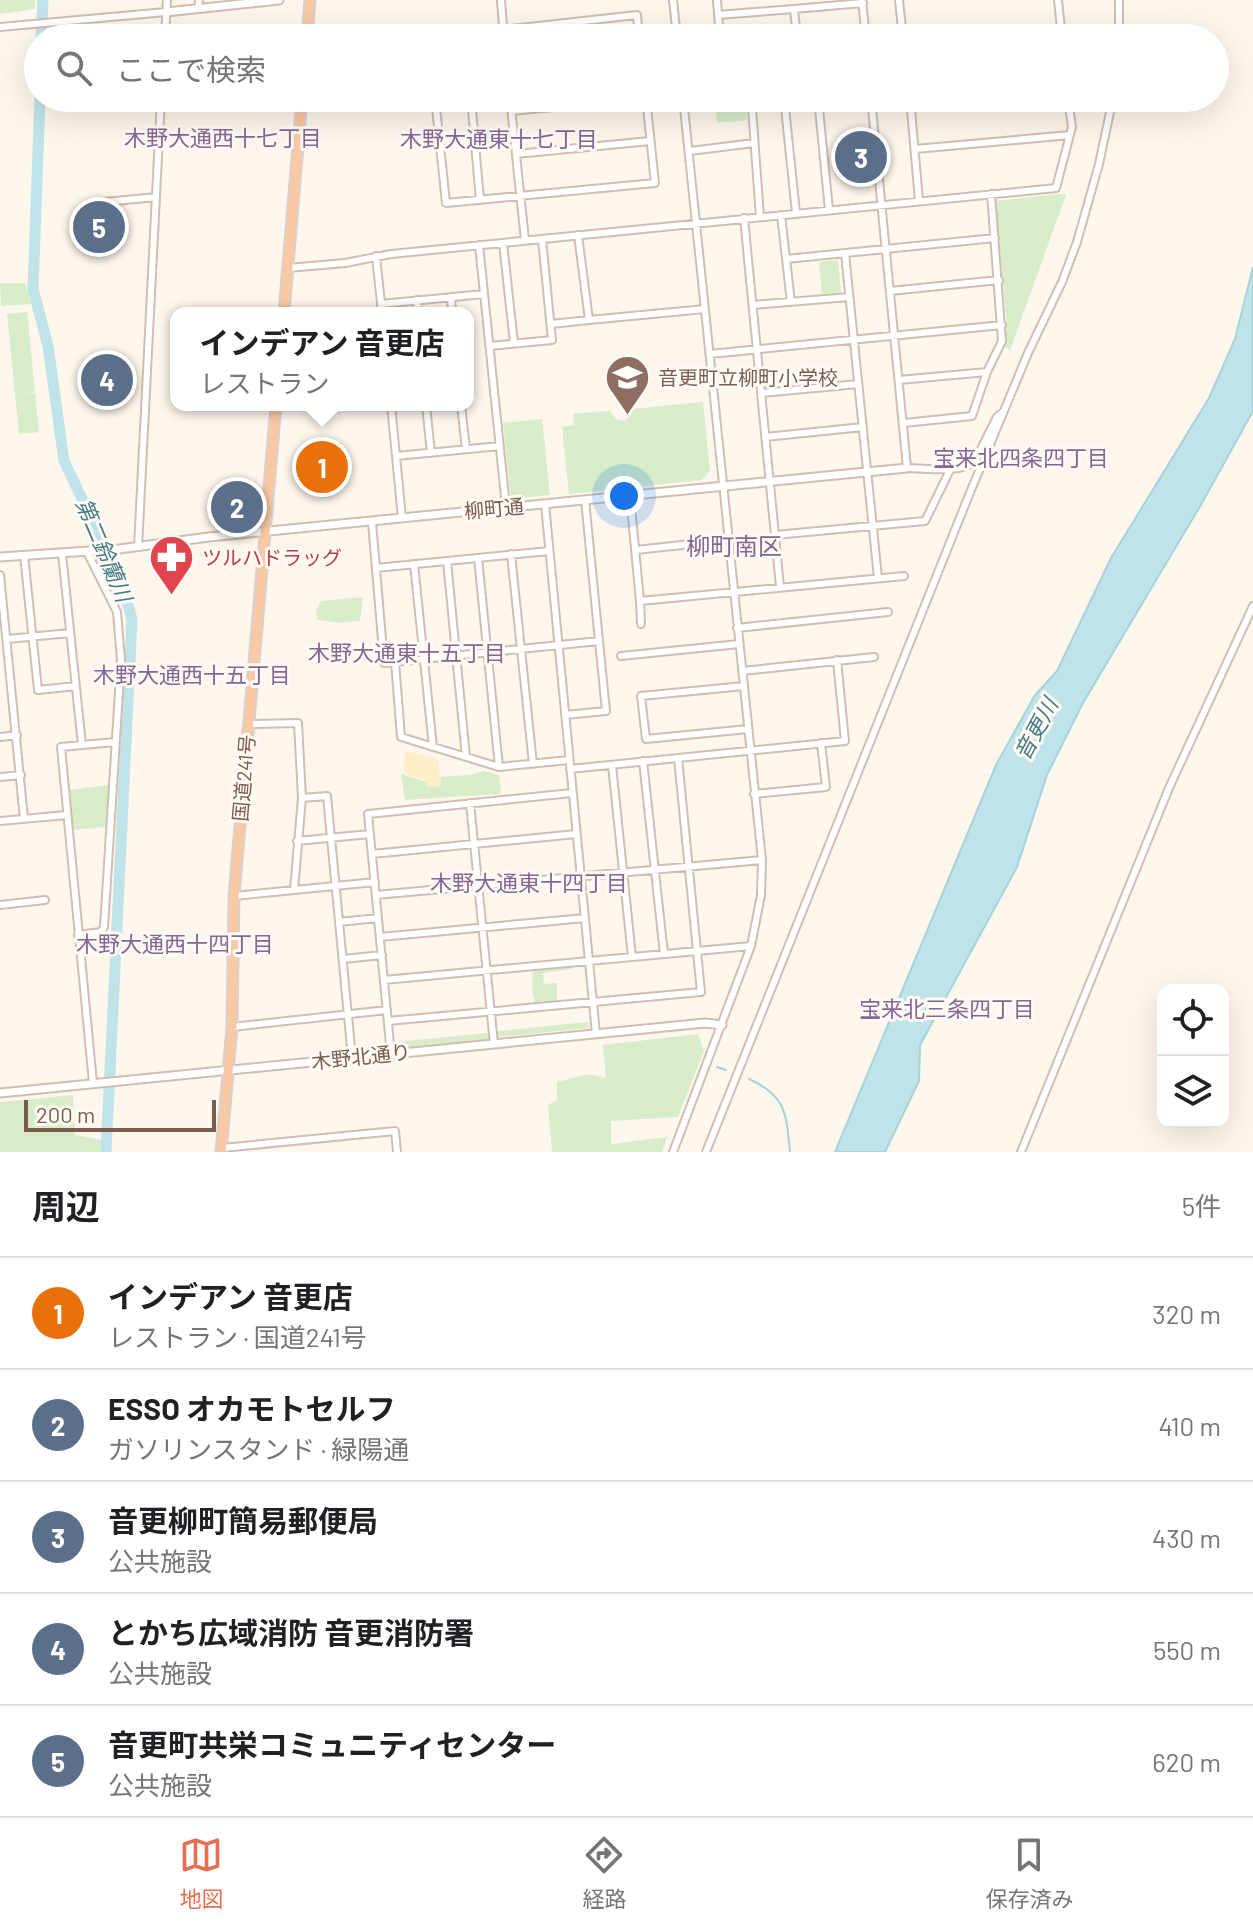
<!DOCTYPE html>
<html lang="ja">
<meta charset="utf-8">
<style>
:root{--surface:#fff;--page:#f6f6f6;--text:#202124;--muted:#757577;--line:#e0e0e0;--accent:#e76f51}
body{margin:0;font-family:Barlow,"Noto Sans JP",sans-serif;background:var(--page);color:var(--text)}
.controls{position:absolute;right:24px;bottom:24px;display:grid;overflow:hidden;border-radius:16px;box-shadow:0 8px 32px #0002}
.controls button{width:72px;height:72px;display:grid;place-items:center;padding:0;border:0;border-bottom:2px solid var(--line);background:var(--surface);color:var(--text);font:40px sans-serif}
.scale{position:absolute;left:24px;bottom:20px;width:192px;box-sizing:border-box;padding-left:8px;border:4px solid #7a5c4d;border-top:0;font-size:22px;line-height:28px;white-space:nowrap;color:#7a5c4d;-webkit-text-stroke:6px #fffaf3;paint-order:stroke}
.you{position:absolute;left:624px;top:496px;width:28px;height:28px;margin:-20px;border:6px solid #fff;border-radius:50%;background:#1a73e8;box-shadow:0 0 0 12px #1a73e833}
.badge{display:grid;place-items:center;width:52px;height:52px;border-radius:50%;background:var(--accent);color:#fff;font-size:26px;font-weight:700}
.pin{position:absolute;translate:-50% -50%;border:4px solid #fff;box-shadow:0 2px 8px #0006}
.popup{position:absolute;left:170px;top:307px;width:304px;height:104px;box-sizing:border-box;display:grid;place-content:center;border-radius:16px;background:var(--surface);filter:drop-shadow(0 2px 6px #0005);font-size:26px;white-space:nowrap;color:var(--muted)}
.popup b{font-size:30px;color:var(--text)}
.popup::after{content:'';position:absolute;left:50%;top:100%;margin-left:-16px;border:16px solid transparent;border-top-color:var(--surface)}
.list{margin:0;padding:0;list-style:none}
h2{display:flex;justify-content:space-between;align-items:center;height:104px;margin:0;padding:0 32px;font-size:34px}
h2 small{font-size:26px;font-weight:400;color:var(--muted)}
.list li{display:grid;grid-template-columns:52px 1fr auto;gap:24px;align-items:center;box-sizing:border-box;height:112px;padding:0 32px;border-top:2px solid var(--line)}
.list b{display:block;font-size:30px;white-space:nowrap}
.list p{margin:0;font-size:26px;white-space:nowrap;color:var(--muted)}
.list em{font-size:26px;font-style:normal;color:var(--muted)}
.icon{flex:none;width:44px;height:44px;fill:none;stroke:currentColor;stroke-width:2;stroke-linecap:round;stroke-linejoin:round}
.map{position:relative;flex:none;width:1253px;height:1152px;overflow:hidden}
.search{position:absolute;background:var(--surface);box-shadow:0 8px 32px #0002;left:24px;right:24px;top:24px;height:88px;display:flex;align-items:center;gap:20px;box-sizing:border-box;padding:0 28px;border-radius:44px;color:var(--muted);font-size:30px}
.sheet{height:664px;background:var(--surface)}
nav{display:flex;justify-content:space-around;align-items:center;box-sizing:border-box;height:112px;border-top:2px solid var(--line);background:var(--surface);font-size:22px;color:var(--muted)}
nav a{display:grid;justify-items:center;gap:4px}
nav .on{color:var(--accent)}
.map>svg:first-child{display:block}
.green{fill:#d8ecc9}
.sand{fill:#fcefc7}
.water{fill:#bfe3e8;stroke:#a5d3da;stroke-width:2}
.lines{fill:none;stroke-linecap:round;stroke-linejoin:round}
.stream{stroke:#a5d3da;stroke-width:2}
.river{stroke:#bfe3e8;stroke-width:11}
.minor-casing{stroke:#d1beb0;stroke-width:10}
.tertiary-casing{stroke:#d1beb0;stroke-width:11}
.trunk-casing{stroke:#dad1cd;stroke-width:13}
.minor{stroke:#fff;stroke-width:6}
.tertiary{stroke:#fff;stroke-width:7}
.trunk{stroke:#f9c8a4;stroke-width:9}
.labels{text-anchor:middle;stroke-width:6;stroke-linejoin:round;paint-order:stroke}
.education-label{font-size:20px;fill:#785e54;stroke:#fffaf3;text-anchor:start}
.street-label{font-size:20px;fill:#7a5c4d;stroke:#fffaf3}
.health-label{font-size:20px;fill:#be3a42;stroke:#fffaf3;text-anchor:start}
.neighbourhood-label{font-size:22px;fill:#846695;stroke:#fffaf3}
.water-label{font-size:22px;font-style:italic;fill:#437c86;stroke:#fffaf3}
.quarter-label{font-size:24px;fill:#846695;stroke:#fffaf3}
</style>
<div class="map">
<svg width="1253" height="1152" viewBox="0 0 1253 1152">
<rect width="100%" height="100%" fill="#fdf6ec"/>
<path class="green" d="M0,0H35V9L0,14Z
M715,98H745L747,120L717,123Z
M1059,194L1066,195L1010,350L1005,347L1007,325L995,201Z
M838,260L841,292L822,294L819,262Z
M0,283H25L31,304L1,306Z
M27,312L35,392L22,394L35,393L39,432L19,434L7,314Z
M703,402L710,470L702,480L569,494L562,427L574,425L573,414L610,411L616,419C625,423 631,417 633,409Z
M542,419L550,495L511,499L503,423Z
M363,597L360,621L340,623L317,620L316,611L321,601Z
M484,771L499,775L501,794L405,800L401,774L426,782L428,787L441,786L440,777L470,775Z
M109,785L107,827L73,830L69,790Z
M572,964V969L543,973L544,984L557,983V1000L535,1003L532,987L533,969Z
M588,1022L589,1028L498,1037L497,1031Z
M488,1033V1040L395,1049V1042Z
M698,1034L704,1051L678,1117L611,1121V1144L667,1137L662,1152H552L548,1105L557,1100V1082L589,1074L606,1078L603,1045Z
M73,1095L75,1135L103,1140V1152H0V1102Z"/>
<path class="sand" d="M405,751L438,759L441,786H428L426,781L404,773Z"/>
<path class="water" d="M1253,267V411L1202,503L1083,703L1047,775L1017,867L920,1045L919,1081L885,1152H835L996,765L1035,695L1057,671L1111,558L1209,398L1235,339Z"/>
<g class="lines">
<path class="stream" d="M717,1067L726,1070
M749,1079C787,1096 786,1114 790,1152"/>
<path class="river" d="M41,38L43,0
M40,98L33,289L48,346L64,461L120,578L132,619L106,1152"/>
<defs>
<path id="minor" d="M501,0L504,38
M673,0L677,38
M717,0L720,38
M862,0L866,38
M899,0L903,38
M1058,0L1062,38
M1119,0V38
M198,9L199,0
M794,9L863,3
M718,15L794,9L797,38
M0,27L166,12
M165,38L167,0
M429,38L637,15L639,38
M970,38L1062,30
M435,98L446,203L655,183L646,98
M471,98L480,200
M510,98L525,240
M784,98L796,213
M818,98L829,210
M871,98L907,468C928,468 958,474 975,461L997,417L1004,411
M910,98L919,201
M511,111L647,98
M915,149L1070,135
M690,151L754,143
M516,154L650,141
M95,203L156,197
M781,215L791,302
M760,217L752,108L761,98
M744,218L780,587
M578,235L589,320L705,309
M503,243L514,343
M479,245L506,507
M845,253L878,578
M376,256L382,313
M786,259L995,238
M288,268L345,263L391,254L1056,188L1072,127L1068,98
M890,291L999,280
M451,297L452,313
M417,300L418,313
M381,304L484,294
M753,305L849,297
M551,324L589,320
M490,346L552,340L542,239
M710,354L1002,325
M899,380L987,372
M761,393L858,384
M391,405L402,518
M426,405L431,453
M461,405L466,449
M904,423L972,416L987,372L1002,341L991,194
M765,437L863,427
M396,456L500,446
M630,496L640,601L904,576
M545,504L596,1034
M372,522L384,663L599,641
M775,535L925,521L951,468
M138,547L161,98
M636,550L728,540
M62,554L82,745
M511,554L533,764
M24,555L38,690L76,686
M478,558L499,767
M447,561L466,757
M414,564L433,747
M376,568L549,551
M0,575L24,819
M640,601L641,624
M737,628L888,612
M7,639L70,633
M621,656L739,644
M395,662L401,737L499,767L569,760
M742,671L874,657
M744,686L641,696L646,739L748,729
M565,715L606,711L585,500
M249,724L298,723L302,798L294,890
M0,737L17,735
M643,761L664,954
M612,765L632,957
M570,769L845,741L837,660
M0,777L21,775
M754,794L826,787L821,743
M302,798L327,796L352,1058
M470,803L494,1044
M0,821L67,815
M297,841L370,834
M372,854L576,834
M376,895L762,860
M234,896L375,882
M0,905L45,900
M339,922L378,918
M78,935L101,932L104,927L121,660L117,612L87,552
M380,937L585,918
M343,959L382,955
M384,980L751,946
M388,1021L701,992L678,758
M232,1027L387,1010
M391,1055L368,814L572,793
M93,1083L61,747L115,742
M222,1148L395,1131L397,1152
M673,1152L751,946L761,895L762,860L683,98
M706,1152L969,495L1028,353L1062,282L1077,242L1099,164L1113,98
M1021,1152L1169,788L1253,606"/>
<path id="tertiary" d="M166,12L279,0
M0,557L119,549L209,537L907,468
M0,1093L705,1023L722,1025"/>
<path id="trunk" d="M307,38L310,0
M284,313L302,98
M221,1152L232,1027L234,896L276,405"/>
</defs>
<use href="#minor" class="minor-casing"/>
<use href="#tertiary" class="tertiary-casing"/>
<use href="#trunk" class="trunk-casing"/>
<use href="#minor" class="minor"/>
<use href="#tertiary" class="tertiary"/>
<use href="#trunk" class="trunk"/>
</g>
<defs>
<symbol id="school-pin" viewBox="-11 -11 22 30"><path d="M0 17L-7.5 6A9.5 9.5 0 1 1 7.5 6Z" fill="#8d6e63" stroke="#fffaf3"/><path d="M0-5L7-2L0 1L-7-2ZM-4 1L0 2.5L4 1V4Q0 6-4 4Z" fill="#fff"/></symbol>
<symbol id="pharmacy-pin" viewBox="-11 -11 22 30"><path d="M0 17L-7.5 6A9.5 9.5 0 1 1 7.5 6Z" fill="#e0444e" stroke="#fffaf3"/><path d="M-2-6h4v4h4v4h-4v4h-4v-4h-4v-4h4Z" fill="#fff"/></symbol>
</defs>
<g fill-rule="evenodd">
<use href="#school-pin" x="602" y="352" width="51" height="69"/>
<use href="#pharmacy-pin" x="146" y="532" width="51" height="69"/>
</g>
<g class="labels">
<g class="education-label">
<text x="658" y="385">音更町立柳町小学校</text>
</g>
<g class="street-label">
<text transform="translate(494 509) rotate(-5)" y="7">柳町通</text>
<text transform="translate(244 778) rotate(-85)" y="7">国道241号</text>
<text transform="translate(361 1057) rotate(-6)" y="7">木野北通り</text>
</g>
<g class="health-label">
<text x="202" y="565">ツルハドラッグ</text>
</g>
<g class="neighbourhood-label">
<text x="223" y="146">木野大通西十七丁目</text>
<text x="499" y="147">木野大通東十七丁目</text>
<text x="1021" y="466">宝来北四条四丁目</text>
<text x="407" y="661">木野大通東十五丁目</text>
<text x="192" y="683">木野大通西十五丁目</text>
<text x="529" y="891">木野大通東十四丁目</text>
<text x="175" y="952">木野大通西十四丁目</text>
<text x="947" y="1017">宝来北三条四丁目</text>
</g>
<g class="water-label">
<text transform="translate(104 550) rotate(67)" y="8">第二鈴蘭川</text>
<text transform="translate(1036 729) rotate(-62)" y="8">音更川</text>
</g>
<g class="quarter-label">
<text x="734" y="555">柳町南区</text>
</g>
</g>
</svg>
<div class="controls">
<button><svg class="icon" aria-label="locate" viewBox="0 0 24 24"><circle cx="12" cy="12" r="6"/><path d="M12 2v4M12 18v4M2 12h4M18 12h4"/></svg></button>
<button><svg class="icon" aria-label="layers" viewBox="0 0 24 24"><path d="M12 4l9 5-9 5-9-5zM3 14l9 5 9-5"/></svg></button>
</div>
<div class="scale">200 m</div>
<div class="you"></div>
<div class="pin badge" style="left:322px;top:467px;background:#e8710a">1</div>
<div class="popup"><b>インデアン 音更店</b>レストラン</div>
<div class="pin badge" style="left:237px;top:507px;background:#5c6f8a">2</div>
<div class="pin badge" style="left:861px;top:157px;background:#5c6f8a">3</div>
<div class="pin badge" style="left:107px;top:380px;background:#5c6f8a">4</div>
<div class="pin badge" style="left:99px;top:227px;background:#5c6f8a">5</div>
<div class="search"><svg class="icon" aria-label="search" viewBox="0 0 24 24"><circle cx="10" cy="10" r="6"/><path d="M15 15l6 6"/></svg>ここで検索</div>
</div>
<section class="sheet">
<h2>周辺<small>5件</small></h2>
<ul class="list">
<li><span class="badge" style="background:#e8710a">1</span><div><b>インデアン 音更店</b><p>レストラン · 国道241号</p></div><em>320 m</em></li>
<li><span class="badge" style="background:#5c6f8a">2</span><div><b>ESSO オカモトセルフ</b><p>ガソリンスタンド · 緑陽通</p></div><em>410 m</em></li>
<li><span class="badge" style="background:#5c6f8a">3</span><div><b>音更柳町簡易郵便局</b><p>公共施設</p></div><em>430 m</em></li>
<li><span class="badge" style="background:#5c6f8a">4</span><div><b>とかち広域消防 音更消防署</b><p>公共施設</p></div><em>550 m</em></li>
<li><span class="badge" style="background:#5c6f8a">5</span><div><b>音更町共栄コミュニティセンター</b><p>公共施設</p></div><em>620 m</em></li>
</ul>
</section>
<nav>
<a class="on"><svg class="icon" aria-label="map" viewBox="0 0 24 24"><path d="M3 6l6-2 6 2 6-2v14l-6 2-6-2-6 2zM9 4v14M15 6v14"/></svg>地図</a>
<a><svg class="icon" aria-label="directions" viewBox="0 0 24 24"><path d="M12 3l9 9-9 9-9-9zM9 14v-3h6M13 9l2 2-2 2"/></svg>経路</a>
<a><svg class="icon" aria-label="saved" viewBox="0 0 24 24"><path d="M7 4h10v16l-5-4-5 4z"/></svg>保存済み</a>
</nav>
